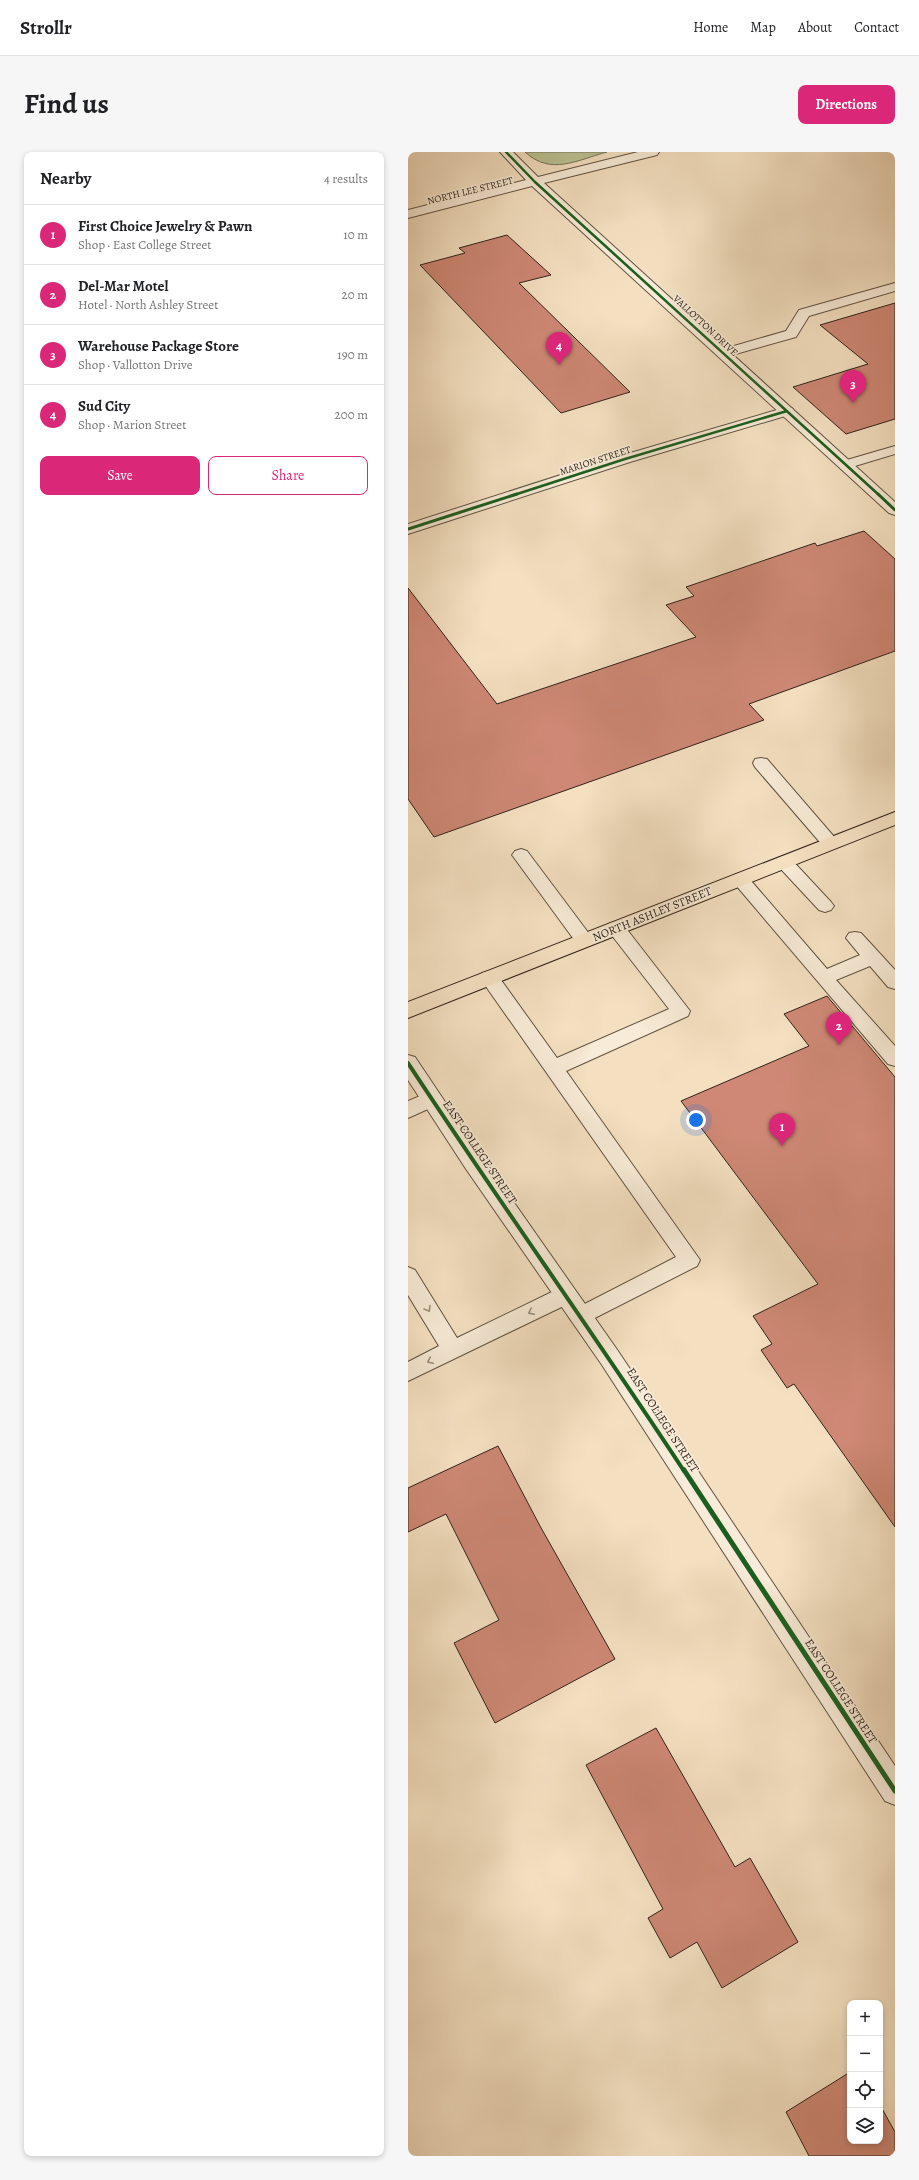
<!DOCTYPE html>
<meta charset="utf-8">
<style>
:root{--surface:#fff;--page:#f6f6f6;--text:#202124;--muted:#757577;--line:#e0e0e0;--accent:#db2777}
body{margin:0;font-family:Alegreya,serif;background:var(--page);color:var(--text)}
.controls{position:absolute;right:12px;bottom:12px;display:grid;overflow:hidden;border-radius:8px;box-shadow:0 2px 6px #0003}
.controls button{width:36px;height:36px;display:grid;place-items:center;padding:0;border:0;border-bottom:1px solid var(--line);background:var(--surface);color:var(--text);font:20px sans-serif}
.you{position:absolute;left:288px;top:968px;width:14px;height:14px;margin:-10px;border:3px solid #fff;border-radius:50%;background:#1a73e8;box-shadow:0 0 0 6px #1a73e833}
.badge{display:grid;place-items:center;width:26px;height:26px;border-radius:50%;background:var(--accent);color:#fff;font-size:13px;font-weight:700}
.pin{position:absolute;translate:-50% -33px;filter:drop-shadow(0 1px 2px #0008)}
.pin::after{content:'';position:absolute;top:21px;width:14px;height:12px;background:inherit;clip-path:polygon(0 0,100% 0,50% 100%)}
.list{margin:0;padding:0;list-style:none}
h2{display:flex;justify-content:space-between;align-items:center;height:52px;margin:0;padding:0 16px;font-size:17px}
h2 small{font-size:13px;font-weight:400;color:var(--muted)}
.list li{display:grid;grid-template-columns:26px 1fr auto;gap:12px;align-items:center;box-sizing:border-box;height:60px;padding:0 16px;border-top:1px solid var(--line)}
.list b{display:block;font-size:15px;white-space:nowrap}
.list p{margin:0;font-size:13px;white-space:nowrap;color:var(--muted)}
.list em{font-size:13px;font-style:normal;color:var(--muted)}
.actions{display:flex;gap:8px;padding:12px 16px}
.actions a{flex:1;padding:9px 0;border:1px solid var(--accent);border-radius:8px;text-align:center;font-size:14px;color:var(--accent)}
.actions .main{background:var(--accent);color:#fff}
.icon{flex:none;width:22px;height:22px;fill:none;stroke:currentColor;stroke-width:2;stroke-linecap:round;stroke-linejoin:round}
.map{position:relative;flex:none;width:487px;height:2004px;overflow:hidden;border-radius:8px}
header{display:flex;align-items:center;gap:24px;box-sizing:border-box;height:56px;padding:0 20px;background:var(--surface);border-bottom:1px solid var(--line)}
header strong{font-size:19px}
nav{display:flex;gap:22px;margin-inline-start:auto;font-size:14px}
.intro{display:flex;align-items:center;justify-content:space-between;box-sizing:border-box;height:96px;padding:0 24px}
h1{margin:0;font-size:28px}
.button{padding:10px 18px;border-radius:8px;background:var(--accent);color:#fff;font-size:14px;font-weight:700}
main{display:flex;gap:24px;padding:0 24px}
aside{flex:1;background:var(--surface);border-radius:8px;box-shadow:0 2px 6px #0003}
.map>svg:first-child{display:block}
.green{fill:#bac294;stroke:#757256}
.building{fill:#ce8875;stroke:#302218}
.lines{fill:none;stroke-linecap:round;stroke-linejoin:round}
.service-casing{stroke:#615242;stroke-width:2}
.minor-casing{stroke:#615242;stroke-width:2}
.tertiary-casing{stroke:#615242;stroke-width:2}
.primary-casing{stroke:#302218;stroke-width:2}
.service{fill:#f8ebd7;fill-rule:evenodd}
.minor{fill:#f8ebd7;fill-rule:evenodd}
.tertiary{fill:#f8ebd7;fill-rule:evenodd}
.primary{fill:#f4e0c1;fill-rule:evenodd}
.cycleway-far3-casing{stroke:#f8ebd7;stroke-width:4}
.cycleway-far2-casing{stroke:#f8ebd7;stroke-width:5}
.cycleway-far1-casing{stroke:#f8ebd7;stroke-width:6}
.cycleway-casing{stroke:#f8ebd7;stroke-width:8}
.cycleway-far3{stroke:#1b5e20;stroke-width:2.5}
.cycleway-far2{stroke:#1b5e20;stroke-width:3}
.cycleway-far1{stroke:#1b5e20;stroke-width:4}
.cycleway{stroke:#1b5e20;stroke-width:5}
.oneway{stroke:#9e9181}
.labels{text-anchor:middle;stroke-width:3.5;stroke-linejoin:round;paint-order:stroke}
.far-street-label{font-size:10px;fill:#302218;stroke:#f8ebd7}
.street-label{font-size:12px;fill:#302218;stroke:#f8ebd7}
</style>
<header>
<strong>Strollr</strong>
<nav><a>Home</a><a>Map</a><a>About</a><a>Contact</a></nav>
</header>
<div class="intro"><h1>Find us</h1><a class="button">Directions</a></div>
<main>
<aside>
<h2>Nearby<small>4 results</small></h2>
<ul class="list">
<li><span class="badge">1</span><div><b>First Choice Jewelry &amp; Pawn</b><p>Shop · East College Street</p></div><em>10 m</em></li>
<li><span class="badge">2</span><div><b>Del-Mar Motel</b><p>Hotel · North Ashley Street</p></div><em>20 m</em></li>
<li><span class="badge">3</span><div><b>Warehouse Package Store</b><p>Shop · Vallotton Drive</p></div><em>190 m</em></li>
<li><span class="badge">4</span><div><b>Sud City</b><p>Shop · Marion Street</p></div><em>200 m</em></li>
</ul>
<div class="actions"><a class="main">Save</a><a>Share</a></div>
</aside>
<div class="map">
<svg width="487" height="2004" viewBox="0 0 487 2004">
<rect width="100%" height="100%" fill="#f4e0c1"/>
<filter id="stains"><feTurbulence type="fractalNoise" baseFrequency=".005" numOctaves="4"/><feColorMatrix values="0 0 0 0 .2 0 0 0 0 .09 0 0 0 0 .02 0 0 0 .5 -.17"/></filter>
<radialGradient id="worn" r=".72"><stop offset=".6" stop-color="#630" stop-opacity="0"/><stop offset="1" stop-color="#630" stop-opacity=".3"/></radialGradient>
<path class="green" d="M117,0H199C169,8 143,24 117,0Z"/>
<path class="building" d="M99,83L143,123L111,131L222,240L153,261L12,113L57,101L51,96Z
M487,151V267L438,282L385,235L460,212L412,173Z
M456,379L487,407V499L341,552L356,568L26,685L0,647V436L89,552L288,485L258,453L286,444L278,435L407,391L409,394Z
M419,844L487,925V1375L386,1232L379,1236L353,1198L364,1192L345,1164L410,1132L273,949L401,894L376,862Z
M90,1294L132,1374L207,1507L87,1571L46,1491L91,1468L38,1362L0,1380V1336Z
M248,1576L327,1715L342,1706L390,1790L314,1836L289,1790L262,1806L240,1766L255,1757L178,1613Z
M439,1922H442V1989H472V1953L487,1980V2004H401L378,1960Z"/>
<g class="lines">
<defs>
<path id="service" d="M487,131V139L401,164L388,185L317,205L310,201L312,198L378,179L391,158Z
M487,294V302L437,317L430,313L432,310Z
M353,606L359,607L428,687L431,691L428,695L422,697L416,695L347,615L345,611L347,607Z
M113,697L119,699L182,783L185,788L182,793L176,794L170,793L107,707L104,703L107,699Z
M376,704L382,706L423,750L426,754L423,758L417,760L411,758L370,714L367,710L370,706Z
M332,721L338,723L419,817L452,803L438,786L441,781L447,780L453,781L487,818V837L480,835L462,814L428,828L487,894V914L480,912L326,731L323,727L326,723Z
M208,770L214,771L282,859L280,864L158,919L292,1108L289,1114L173,1173L165,1170L162,1164L165,1158L268,1105L72,826L74,821L81,819L88,821L149,906L261,857L202,781L199,776L202,771Z
M24,939L31,942L34,947L31,952L0,966V949Z
M0,1115L7,1118L49,1186L150,1137L158,1134L166,1137L169,1143L166,1149L0,1229V1210L31,1194L0,1143Z"/>
<path id="minor" d="M379,255L384,256L386,259L384,262L222,310L0,382V372L212,304Z
M0,903L7,905L74,1005L210,1199L487,1614V1653L477,1649L194,1213L58,1017L0,928Z"/>
<path id="tertiary" d="M92,0H105L130,25L230,0H251L249,3L136,31L487,350V363L481,361L124,34L0,66V58L118,28Z"/>
<path id="primary" d="M487,660V673L0,866V850Z"/>
</defs>
<use href="#service" class="service-casing"/>
<use href="#minor" class="minor-casing"/>
<use href="#tertiary" class="tertiary-casing"/>
<use href="#primary" class="primary-casing"/>
<use href="#service" class="service"/>
<use href="#minor" class="minor"/>
<use href="#tertiary" class="tertiary"/>
<use href="#primary" class="primary"/>
<defs>
<path id="cycleway-far3" d="M98,0L127,30L471,343
M106,343L217,307L379,259"/>
<path id="cycleway-far2" d="M470,342L487,358
M0,377L109,342"/>
<path id="cycleway-far1" d="M0,911C90,1048 186,1182 276,1319"/>
<path id="cycleway" d="M276,1318L487,1639"/>
</defs>
<use href="#cycleway-far3" class="cycleway-far3-casing"/>
<use href="#cycleway-far2" class="cycleway-far2-casing"/>
<use href="#cycleway-far1" class="cycleway-far1-casing"/>
<use href="#cycleway" class="cycleway-casing"/>
<use href="#cycleway-far3" class="cycleway-far3"/>
<use href="#cycleway-far2" class="cycleway-far2"/>
<use href="#cycleway-far1" class="cycleway-far1"/>
<use href="#cycleway" class="cycleway"/>
</g>
<defs><path id="oneway-chevron" d="M-2-3.5L2.5 0L-2 3.5" fill="none" stroke-width="1.6" stroke-linecap="round" stroke-linejoin="round"/></defs>
<g class="oneway">
<use href="#oneway-chevron" transform="translate(20 1157) rotate(59)"/>
<use href="#oneway-chevron" transform="translate(123 1160) rotate(154)"/>
<use href="#oneway-chevron" transform="translate(22 1209) rotate(154)"/>
</g>
<g class="labels">
<g class="far-street-label">
<text transform="translate(62 38) rotate(-14)" y="4">NORTH LEE STREET</text>
<text transform="translate(298 173) rotate(43)" y="4">VALLOTTON DRIVE</text>
<text transform="translate(187 308) rotate(-18)" y="4">MARION STREET</text>
</g>
<g class="street-label">
<text transform="translate(244 762) rotate(-22)" y="4">NORTH ASHLEY STREET</text>
<text transform="translate(72 1000) rotate(56)" y="4">EAST COLLEGE STREET</text>
<text transform="translate(255 1268) rotate(57)" y="4">EAST COLLEGE STREET</text>
<text transform="translate(433 1539) rotate(57)" y="4">EAST COLLEGE STREET</text>
</g>
</g>
<rect width="100%" height="100%" filter="url(#stains)"/>
<rect width="100%" height="100%" fill="url(#worn)"/>
</svg>
<div class="controls">
<button>+</button>
<button>−</button>
<button><svg class="icon" aria-label="locate" viewBox="0 0 24 24"><circle cx="12" cy="12" r="6"/><path d="M12 2v4M12 18v4M2 12h4M18 12h4"/></svg></button>
<button><svg class="icon" aria-label="layers" viewBox="0 0 24 24"><path d="M12 4l9 5-9 5-9-5zM3 14l9 5 9-5"/></svg></button>
</div>
<div class="you"></div>
<div class="pin badge" style="left:374px;top:994px">1</div>
<div class="pin badge" style="left:431px;top:893px">2</div>
<div class="pin badge" style="left:445px;top:251px">3</div>
<div class="pin badge" style="left:151px;top:213px">4</div>
</div>
</main>
